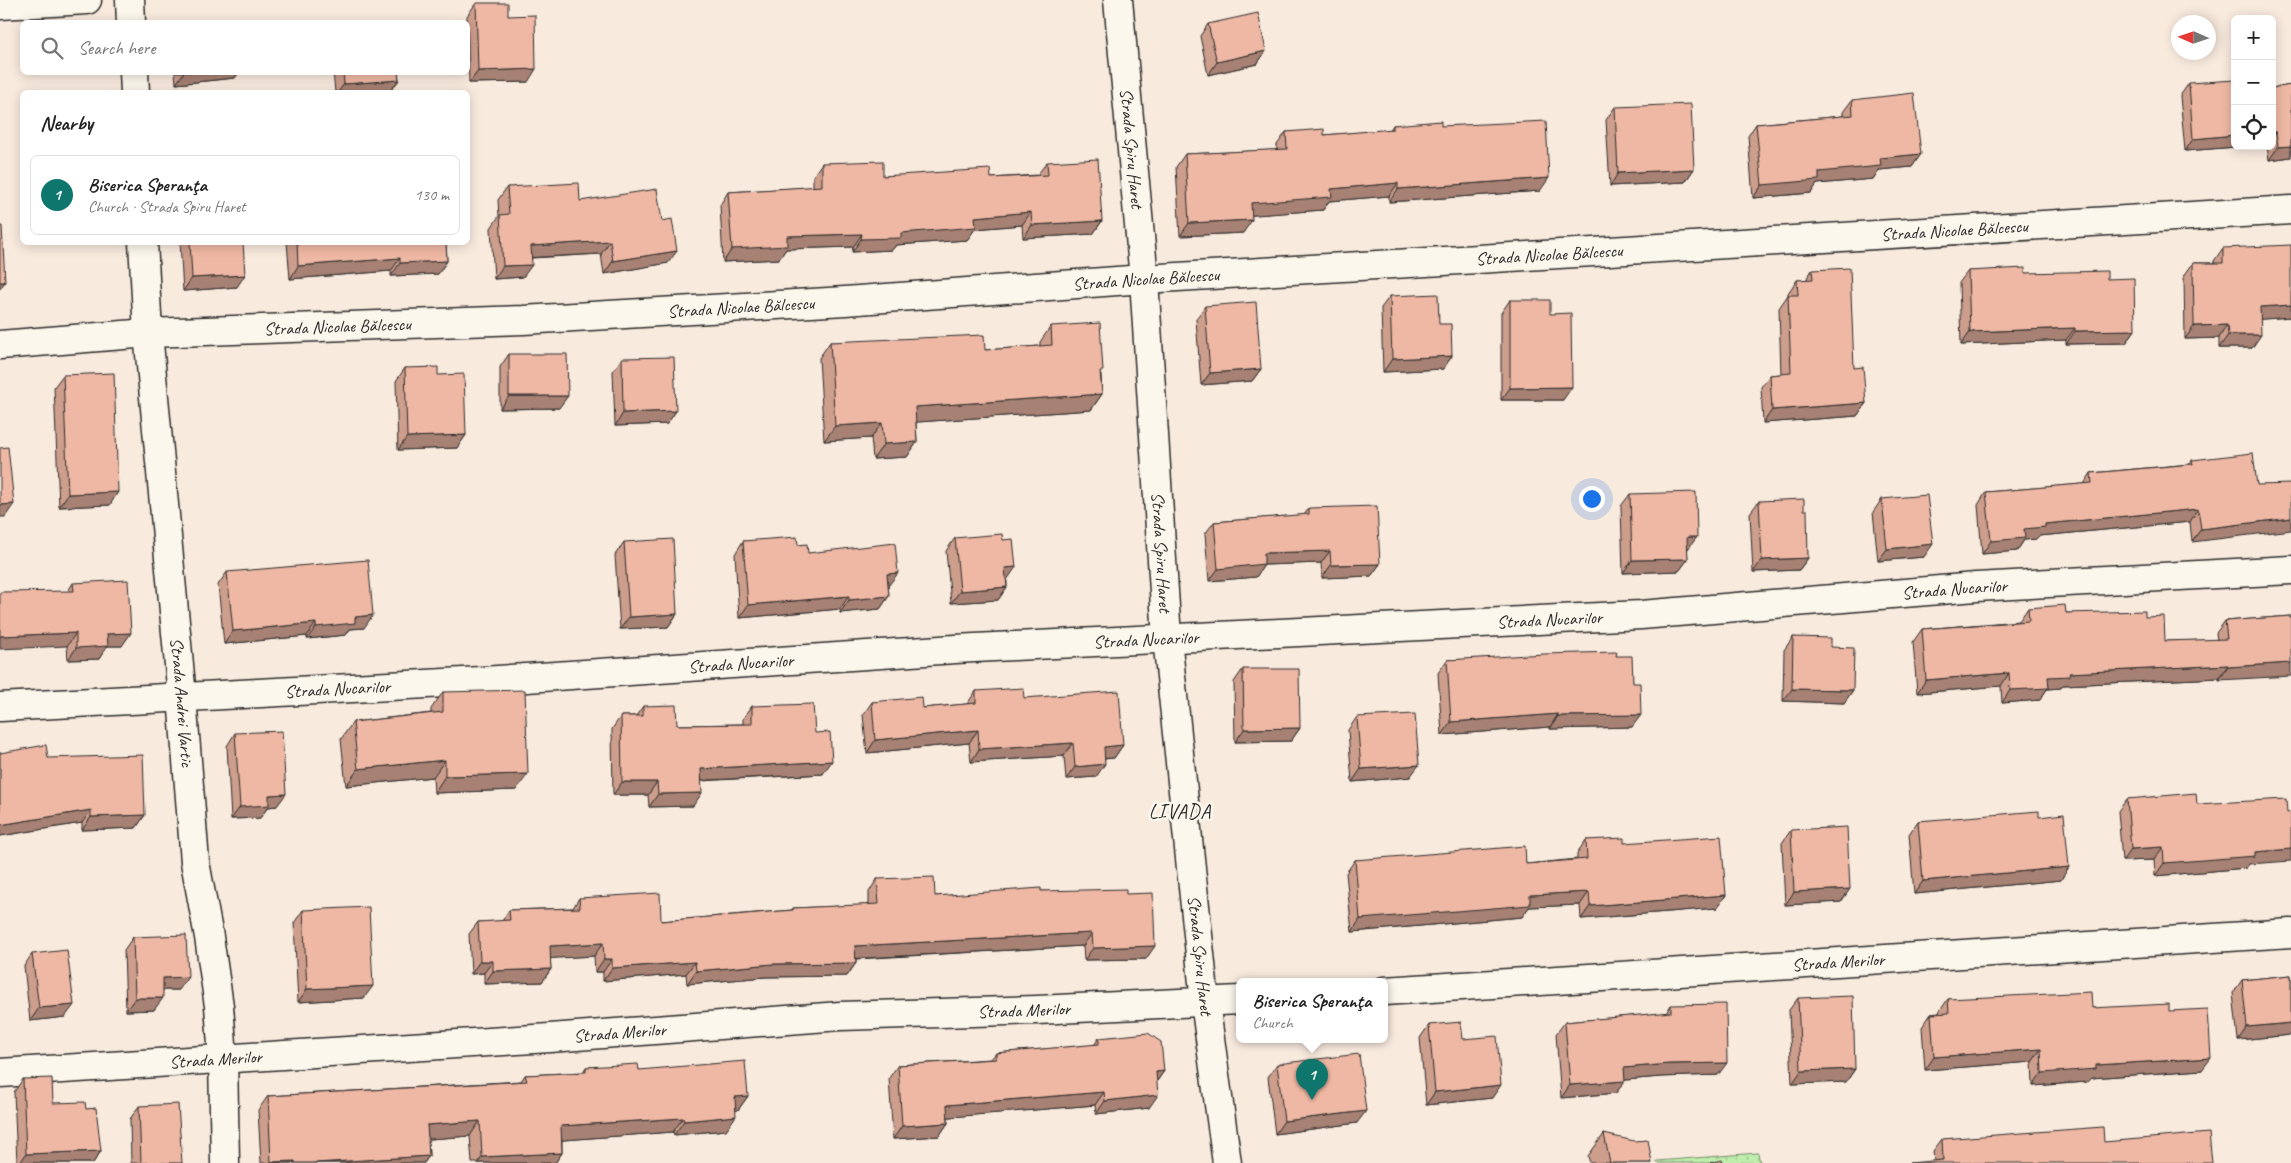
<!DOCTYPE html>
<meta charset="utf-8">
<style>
:root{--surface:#fff;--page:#f6f6f6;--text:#222;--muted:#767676;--line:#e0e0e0;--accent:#0f766e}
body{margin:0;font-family:Caveat,sans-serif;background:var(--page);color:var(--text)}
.controls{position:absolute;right:15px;top:15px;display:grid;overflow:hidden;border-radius:8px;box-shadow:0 2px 12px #0003}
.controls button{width:45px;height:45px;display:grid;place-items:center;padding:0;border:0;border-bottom:1px solid var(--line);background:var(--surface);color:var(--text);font:25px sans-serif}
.compass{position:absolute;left:2171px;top:15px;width:45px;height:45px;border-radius:50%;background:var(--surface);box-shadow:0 2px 12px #0003;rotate:273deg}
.you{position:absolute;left:1591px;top:498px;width:18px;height:18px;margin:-12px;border:4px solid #fff;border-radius:50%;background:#1a73e8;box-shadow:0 0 0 8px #1a73e833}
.badge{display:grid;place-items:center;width:32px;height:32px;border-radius:50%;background:var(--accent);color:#fff;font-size:16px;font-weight:700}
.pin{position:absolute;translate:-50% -41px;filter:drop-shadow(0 1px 2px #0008)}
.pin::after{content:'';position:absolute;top:26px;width:18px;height:15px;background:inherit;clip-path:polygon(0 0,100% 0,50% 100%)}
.popup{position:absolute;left:1236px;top:978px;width:152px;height:65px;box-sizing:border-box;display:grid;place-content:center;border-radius:8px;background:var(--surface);filter:drop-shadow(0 1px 4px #0005);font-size:16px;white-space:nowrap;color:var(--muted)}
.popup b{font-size:19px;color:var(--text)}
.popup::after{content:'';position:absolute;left:50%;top:100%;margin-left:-10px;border:10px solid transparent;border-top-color:var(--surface)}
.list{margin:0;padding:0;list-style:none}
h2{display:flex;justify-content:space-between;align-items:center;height:65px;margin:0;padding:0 20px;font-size:21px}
h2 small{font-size:16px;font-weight:400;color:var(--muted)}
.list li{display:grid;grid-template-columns:32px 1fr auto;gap:15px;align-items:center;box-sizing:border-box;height:80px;margin:0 10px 10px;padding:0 10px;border:1px solid var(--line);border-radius:8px}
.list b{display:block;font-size:19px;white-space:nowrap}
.list p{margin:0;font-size:16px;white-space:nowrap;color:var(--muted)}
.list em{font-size:16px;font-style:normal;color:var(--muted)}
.icon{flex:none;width:28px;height:28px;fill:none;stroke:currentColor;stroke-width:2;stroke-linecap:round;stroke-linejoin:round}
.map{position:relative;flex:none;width:2291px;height:1163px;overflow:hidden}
.search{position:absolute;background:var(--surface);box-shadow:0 2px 12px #0003;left:20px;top:20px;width:450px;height:55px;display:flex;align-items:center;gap:12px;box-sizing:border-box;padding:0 18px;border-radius:8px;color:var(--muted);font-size:19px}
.panel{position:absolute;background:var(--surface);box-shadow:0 2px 12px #0003;left:20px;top:90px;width:450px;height:155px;border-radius:8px}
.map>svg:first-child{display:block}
.park{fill:url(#park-dots);stroke:#758c6c}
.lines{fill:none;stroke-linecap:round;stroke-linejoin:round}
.minor-casing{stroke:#2b2b2b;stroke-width:31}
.minor{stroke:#fbf7ec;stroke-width:28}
.wall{fill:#ce9e8d;stroke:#2b2b2b}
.shaded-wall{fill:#a78173;stroke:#2b2b2b}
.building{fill:#efb8a4;stroke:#2b2b2b}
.labels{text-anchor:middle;stroke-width:5;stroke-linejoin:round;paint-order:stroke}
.street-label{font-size:18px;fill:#2b2b2b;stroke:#fbf7ec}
.quarter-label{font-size:20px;letter-spacing:1px;fill:#2b2b2b;stroke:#fbf7ec}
</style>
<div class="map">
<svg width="2291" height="1163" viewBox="0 0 2291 1163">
<defs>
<pattern id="park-dots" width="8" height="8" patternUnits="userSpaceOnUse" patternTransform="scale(1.25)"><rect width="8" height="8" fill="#bfeeac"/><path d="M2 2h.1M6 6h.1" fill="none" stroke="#a4cc94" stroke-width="1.8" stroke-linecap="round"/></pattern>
</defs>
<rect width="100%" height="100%" fill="#f9eade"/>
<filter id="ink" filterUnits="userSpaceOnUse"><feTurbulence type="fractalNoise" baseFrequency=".02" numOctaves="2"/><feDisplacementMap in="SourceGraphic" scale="10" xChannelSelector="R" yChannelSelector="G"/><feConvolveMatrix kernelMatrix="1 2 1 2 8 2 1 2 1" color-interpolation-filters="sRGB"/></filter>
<g filter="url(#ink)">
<path class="park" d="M1758,1153L1760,1163H1657V1161Z"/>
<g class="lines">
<defs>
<g id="minor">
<path d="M130,0L131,22"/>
<path id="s1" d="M1118,0L1144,279L1167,638L1205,1002L1227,1163"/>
<path d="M0,5L87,0"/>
<path d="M134,72L135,92"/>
<path id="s2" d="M143,242L148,333L182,697L195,862L209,937L219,1006L223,1057L225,1163"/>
<path id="s3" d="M0,345L148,333L523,320L845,301L1144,279L2291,210"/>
<path id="s4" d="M0,707L482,681L955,649L1641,615L1976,587L2291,570"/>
<path id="s5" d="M1384,991L2291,933"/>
<path id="s6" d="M0,1073L550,1038L840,1016L1037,1010L1240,1000"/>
</g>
</defs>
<use href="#minor" class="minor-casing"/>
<use href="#minor" class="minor"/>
</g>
<path class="wall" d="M476,3L508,16L528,82L469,83L467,16Z
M1208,24L1266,51L1257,64L1208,75L1200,36Z
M175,72H239L235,78L176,84Z
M333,72H398L399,80L390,92H335Z
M2189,83L2235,146H2249L2185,151L2180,96Z
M2291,85V157L2269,160L2267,146H2272V88Z
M1852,100L1921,154L1912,167L1879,170L1873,179L1817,184L1811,193L1753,198L1748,136L1756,124L1843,116V112Z
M1615,107L1694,169L1685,182L1610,186L1606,120Z
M1393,125L1441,126L1540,191L1389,202V196L1329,201L1323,210L1252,215L1243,233L1180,236L1176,167L1185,154L1277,150V145L1286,132L1324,135L1390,130Z
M1047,162L1102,221L1093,234L1023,238L1022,225L975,229L967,240L896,245L892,250L852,252L853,247L786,249L779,259L723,262L720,205L728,192L813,187V176L822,163L883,176L991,178L1038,175V174Z
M507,187L580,201L668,263L604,274L601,254L532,258L523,277L494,279L491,228L499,216L498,200Z
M180,242H243L237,287L183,291Z
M287,242H446L447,261L438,274L391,276V271L290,279Z
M2223,248L2291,317L2261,319L2252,348H2219V338L2185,339L2184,276L2193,263H2214V261Z
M1812,270L1854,368L1866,403L1857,416L1763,423L1761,387L1770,375L1781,374L1779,308L1788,295V293L1797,280H1806Z
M1968,271L2025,273L2107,279L2135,330L2126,343L2066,344V340L1961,345L1959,283Z
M1390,296L1439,324L1452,356L1443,369L1383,372L1381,308Z
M1510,300L1550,314L1563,400H1501V313Z
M1205,306L1261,369L1252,381L1201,385L1196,319Z
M1051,326L1101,374L1102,394L1091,410L916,422L917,442L907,457L873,459L871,438L824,441L819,358L830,342L985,350L1040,346V342Z
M509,354L559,408L500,409V367Z
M622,358L676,411L667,424L615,426L613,371Z
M405,368L438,375L466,435L457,448L398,450L396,381Z
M63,375L110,505L59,507L54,387Z
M2192,460L2257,485L2192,542L2190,522L2039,536L2036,539L2024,540L2017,551L1982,554L1978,505L1986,492L2084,484L2091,473L2190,464Z
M1630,494L1697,537L1687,549L1688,559L1679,571L1623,573L1621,506Z
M1882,499L1924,557L1878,561L1873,512Z
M1759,501L1804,510L1808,558L1799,570L1753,572L1750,513Z
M1309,508L1380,564L1371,576L1322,578L1321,563L1264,565L1256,577L1209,581L1205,534L1214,522L1304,515Z
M955,538L1007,580V587L998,600L951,603L946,551Z
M743,541L798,545L808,553L898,573L888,585L889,596L880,609L840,613V609L739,618L735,554Z
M624,542L677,614L668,627L620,629L615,555Z
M227,572L364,628L350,629L346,635L307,639V636L224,644L218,585Z
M73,583L122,646H107L99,659L68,660L67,646L68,591Z
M2028,608L2066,613L2145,617L2165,641L2217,640L2216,633L2225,621L2291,616L2219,680V678L2063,685L2061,688L2047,689L2040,700L2002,703L2001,686L1917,693L1913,642L1922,629L2019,621Z
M1793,637L1831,647L1853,690L1844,703L1783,701L1784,650Z
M1616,656L1633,683L1632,727L1550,729V727L1442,735L1438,673L1447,660Z
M1243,669L1300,728L1291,741L1235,742L1234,682Z
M976,691L1024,698L1123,745L1114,758L1105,759L1096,777L1066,779L1064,756L971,762L969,743L867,753L863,715L872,702L923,708L967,704Z
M443,692L516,790L434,793L433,777L346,786L341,739L353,722L431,713V709Z
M643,706L677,725L743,724V719L752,706L815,733L823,774L701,781L693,806L649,807L648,795H613L612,729L621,716H636Z
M1357,717L1410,777L1352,782L1348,730Z
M235,733L277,806L268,807L260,818L231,819L227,746Z
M0,753L48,758L145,815L136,828L82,830V823L0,836Z
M2127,799L2197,804L2249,864L2246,868L2155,876L2154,860L2122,861L2118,811Z
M2039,817L2061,880L1914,894L1909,834L1918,821Z
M1791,830L1841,902L1785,905L1782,843Z
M1586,840L1624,843L1726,895L1717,908L1581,919L1580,905L1529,907L1522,917L1352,932L1346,873L1355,860L1526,864L1577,859V853Z
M877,879L935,896L1041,891L1126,894L1146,959L1084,960L1083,946L856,959V963L847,976L765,977L687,984L686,974L603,981V972H595L594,956L550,958L551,969L542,982L484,984V973L471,974L469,934L478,922L502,921L509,910L573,908L579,898L661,921L792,910L793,908L869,905V892Z
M303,910L364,998L298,1002L294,923Z
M133,937L179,990H163L154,1010L126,1011L124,950Z
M32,954L65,1017L30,1021L24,966Z
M2291,975V1035L2238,1040L2233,993L2242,980Z
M1798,998L1855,1069L1846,1082L1792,1084L1789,1010Z
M1948,999L2092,1008L2169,1011L2202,1070L2091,1078L2087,1082L2033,1086L2032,1062L1925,1070L1922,1027L1931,1014L1939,1013V1012Z
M1671,1005L1718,1075L1660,1077L1625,1080L1616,1093L1561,1098L1556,1034L1565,1022L1666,1013Z
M1429,1025L1463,1039L1492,1098L1426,1105L1420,1038Z
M1099,1038L1164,1071L1157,1081L1149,1108L1096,1114L1095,1105L948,1117V1123L939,1136L893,1139L889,1078L898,1065L991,1059L996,1053L1094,1045Z
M1277,1064L1357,1123L1275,1134L1268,1077Z
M586,1067L639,1070L748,1096L738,1110H736L726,1130L674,1135L673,1132L562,1140V1153L555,1163H472L470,1136L428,1139L429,1156L424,1163H261L258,1110L268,1096L521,1081L525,1075L583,1072Z
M23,1079L53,1103L86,1109L101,1151L93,1163H17L14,1092Z
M139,1106L182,1163H131L130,1119Z
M1604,1134L1652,1163H1590L1588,1156Z
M1942,1139L2104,1142L1934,1161L1933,1151Z"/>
<path class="shaded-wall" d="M1266,51L1257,64L1208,75L1217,62Z
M536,69L528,82L469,83L478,71Z
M184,72H239L235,78L176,84Z
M399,80L389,92H338L344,84Z
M2272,132H2276L2272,138Z
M2235,135V146H2249L2185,151L2193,139Z
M2291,146V157L2269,160L2278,147Z
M1921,154L1912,167L1879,170L1873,179L1817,184L1811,193L1753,198L1762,185L1880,158Z
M1694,169L1685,182L1610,186L1618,173Z
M1549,178L1540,191L1389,202L1398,189Z
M1398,183L1389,196L1329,201L1323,210L1243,216L1251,203L1331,189Z
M1031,212L1022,225L975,229L967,240L896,245L892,250L852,252L861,239L901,233L975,217Z
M1252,220L1243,233L1180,236L1189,223Z
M1102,221L1093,234L1023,238L1032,225Z
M862,234L853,247L786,249L779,259L723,262L732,249L787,236Z
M610,241L601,254L522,258L531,246Z
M677,251L668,263L604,274L613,261Z
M400,258L391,271L290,279L298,266Z
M447,261L438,274L391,276L400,263Z
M532,265L523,277L494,279L503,266Z
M245,275L237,287L183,291L192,278Z
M0,282H5L0,289Z
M2291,305V317L2252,320L2260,307Z
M2227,325L2219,338L2185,339L2194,326Z
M2075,328L2066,340L1961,345L1970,332Z
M2135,330L2126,343L2066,344L2075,331Z
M2228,335H2261L2252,348H2219Z
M1452,356L1443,369L1383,372L1392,359Z
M1261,369L1252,381L1201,385L1210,373Z
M1572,387L1563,400H1501L1510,388Z
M1102,394L1091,410L904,423L915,407Z
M509,396H568L559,408L500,409Z
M1866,403L1857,416L1763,423L1772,410Z
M676,411L667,424L615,426L623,413Z
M882,423L871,438L824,441L835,426Z
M466,435L457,448L398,450L407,437Z
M917,442L907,457L873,459L884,444Z
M118,492L110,505L59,507L68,494Z
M14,504L5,517H0V505Z
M2198,509L2190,522L2039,536L2036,539L2024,540L2017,551L1982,554L1991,541L2024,529L2045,524Z
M2291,518V530L2192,542L2201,529Z
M1687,537H1697L1688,549L1678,550Z
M1933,544L1924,557L1878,561L1887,549Z
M1330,551L1321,563L1264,565L1256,577L1209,581L1218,569L1264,553Z
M1808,558L1799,570L1753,572L1762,560Z
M1688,559L1679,571L1623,573L1632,560Z
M1380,564L1371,576L1322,578L1331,565Z
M1016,567L1007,580L996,581L1005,568Z
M898,573L889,585L878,586L887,574Z
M1007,587L998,600L951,603L960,591Z
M849,596L840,609L739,618L748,605Z
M889,596L880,609L840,613L849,600Z
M677,614L668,627L620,629L629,617Z
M373,615L364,628L350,629L346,635L307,639L316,627L355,617Z
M316,623L307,636L224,644L233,631Z
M76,633L67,646L0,649V636Z
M131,633L122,646H107L99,659L68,660L76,648L107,634Z
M2291,663V676L2219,680L2228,667Z
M2228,665L2219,678L2063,685L2061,688L2047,689L2040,700L2002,703L2010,690L2048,677L2069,673Z
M2009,673L2001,686L1917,693L1926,680Z
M1792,689L1853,690L1844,703L1783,701Z
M1558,714L1550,727L1442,735L1451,722Z
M1641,715L1632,727L1550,729L1558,716Z
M1300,728L1291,741L1235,742L1244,729Z
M978,730L969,743L867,753L875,740Z
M1073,743L1064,756L971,762L979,749Z
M1123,745L1114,758L1095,759L1104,747Z
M445,760L433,777L346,786L358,769Z
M832,761L823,774L692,781L701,769Z
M1105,764L1096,777L1066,779L1075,767Z
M1419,765L1410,777L1352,782L1361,769Z
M528,774L516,790L434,793L445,776Z
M622,782H657L648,795H613Z
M702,793L693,806L649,807L658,794Z
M286,794L277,806L268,807L260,818L231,819L240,807L269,795Z
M91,810L82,823L0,836V825Z
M145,815L136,828L82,830L91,817Z
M2163,847L2154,860L2122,861L2131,849Z
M2291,849V861L2249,864L2246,868L2155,876L2164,863L2255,852Z
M2069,867L2061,880L1914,894L1923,881Z
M1850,889L1841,902L1785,905L1794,892Z
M1589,892L1580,905L1529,907L1522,917L1352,932L1360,919L1530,895Z
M1726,895L1717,908L1581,919L1590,906Z
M1092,933L1083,946L847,959L855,946Z
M603,943L594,956L541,959L550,946Z
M1155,946L1146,959L1084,960L1093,948Z
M604,959H612L603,972H595Z
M480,961H493L484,973L471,974Z
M695,962L686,974L603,981L612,968Z
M856,963L847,976L765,977L687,984L696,971L773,964Z
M551,969L542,982L484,984L493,971Z
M188,977L179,990H154L163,978Z
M373,986L364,998L298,1002L307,989Z
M135,998H163L154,1010L126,1011Z
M74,1005L65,1017L30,1021L39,1008Z
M2291,1023V1035L2238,1040L2247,1027Z
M2041,1049L2032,1062L1925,1070L1934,1057Z
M2211,1058L2202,1070L2091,1078L2087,1082L2033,1086L2042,1073L2096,1065Z
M1727,1063L1718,1075L1660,1077L1615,1081L1624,1068L1669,1064Z
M1855,1069L1846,1082L1792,1084L1801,1071Z
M1164,1071L1155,1084L1156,1072Z
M1625,1081L1616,1093L1561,1098L1570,1085Z
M1501,1085L1492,1098L1426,1105L1435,1092Z
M1104,1092L1095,1105L939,1118L947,1105Z
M1158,1095L1149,1108L1096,1114L1105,1101Z
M748,1096L738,1110L725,1112L735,1097Z
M1366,1111L1357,1123L1275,1134L1284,1121Z
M736,1116L726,1130L674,1135L684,1121Z
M683,1118L673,1132L551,1141L561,1126Z
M480,1121L470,1136L417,1140L427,1125Z
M948,1123L939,1136L893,1139L902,1126Z
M101,1151L93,1163H20L26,1154Z
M562,1153L555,1163H478L482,1157Z
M429,1156L424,1163H315Z
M295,1161L294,1163H270L271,1162Z"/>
<path class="building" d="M476,3H508V16L535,15L536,69L478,71Z
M1258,13L1266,51L1217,62L1208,24Z
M343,72H398L399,80L344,84Z
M2235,80V135L2193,139L2189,83Z
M2291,85V146L2278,147L2276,132H2272V88Z
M1914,93L1921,154L1880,158L1881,166L1819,172V180L1762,185L1756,124L1853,115L1852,100Z
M1691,104L1694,169L1618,173L1615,107Z
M1441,121V126L1546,121L1549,178L1398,189V183L1331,189L1332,197L1251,203L1252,220L1189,223L1185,154L1287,149L1286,132L1324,129V135L1393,129V125Z
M1098,159L1102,221L1032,225L1031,212L975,217L976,227L901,233V238L861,239L862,234L787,236V246L732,249L728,192L822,186V163L883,161V176L990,169L991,178L1048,175L1047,162Z
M579,183L580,201L657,189L662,221L672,219L677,251L613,261L610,241L531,246L532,265L503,266L500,215L509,214L507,187Z
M0,226H2L5,282H0Z
M190,242H243L245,275L192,278Z
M297,242H446L447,261L400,263V258L298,266Z
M2291,245V305L2260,307L2261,335H2228L2227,325L2194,326L2193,263H2223V248Z
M1850,268L1854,368L1863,367L1866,403L1772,410L1770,375L1791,373L1788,295H1798L1797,280L1813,279L1812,270Z
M2025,268V273L2107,271V279L2134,278L2135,330L2075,331V328L1970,332L1968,271Z
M1438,294L1439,324H1451L1452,356L1392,359L1390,296Z
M1510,300H1550V314L1571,313L1572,387L1510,388Z
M1256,302L1261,369L1210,373L1205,306Z
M1100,323L1103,371H1100L1102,394L915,407L917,442L884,444L882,423L835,426L830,342L984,335L985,350L1052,345L1051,326Z
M509,354H567L568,396H509Z
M674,357L676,411L623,413L622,358Z
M438,367V375L464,374L466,435L407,437L405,368Z
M114,373L118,492L68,494L63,375Z
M8,447L14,504L0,505V448Z
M2253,453L2257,485L2291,484V518L2201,529L2198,509L2045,524V527L2024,529L2025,538L1991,541L1986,492L2092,483L2091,473L2193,464L2192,460Z
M1696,492L1697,537H1687L1688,559L1632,560L1630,494Z
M1927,495L1933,544L1887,549L1882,499Z
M1804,499V510H1807L1808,558L1762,560L1759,501Z
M1377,506L1380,564L1331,565L1330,551L1264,553V564L1218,569L1214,522L1309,514V508Z
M1002,534L1003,540L1013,539L1016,567L1005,568L1007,587L960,591L955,538Z
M797,537L798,545L807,544L808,553L895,543L898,573L887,574L889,596L849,600V596L748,605L743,541Z
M673,539L677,614L629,617L624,542Z
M368,560L373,615L355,617V623L316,627V623L233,631L227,572Z
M128,580L131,633L107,634L108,646L76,648V633L0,636V592L74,591L73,583Z
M2065,605L2066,613L2145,611V617L2164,616L2165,641L2227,639L2225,621L2291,616V663L2228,667V665L2069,673L2070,676L2048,677L2049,688L2010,690L2009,673L1926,680L1922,629L2029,621L2028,608Z
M1793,637L1831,638V647L1854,648L1853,690L1792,689Z
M1617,652L1616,656H1632L1633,683H1640L1641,715L1558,716V714L1451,722L1447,660L1544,654Z
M1243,669H1299L1300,728L1244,729Z
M1023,688L1024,698L1119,691L1123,745L1104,747L1105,764L1075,767L1073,743L979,749L978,730L875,740L872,702L922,697L923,708L976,703V691Z
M525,690L528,774L445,776V760L358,769L353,722L443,712V692Z
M813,704L815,733L830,732L832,761L701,769L702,793L658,794L657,782H622L621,716H643V706L676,705L677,725L752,724V706Z
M1415,714L1419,765L1361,769L1357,717Z
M282,731L286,794L269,795V805L240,807L235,733Z
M46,745L48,758L143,755L145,815L91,817V810L0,825V753Z
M2196,793L2197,804L2286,799L2287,813L2291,812V849L2255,852V856L2164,863L2163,847L2131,849L2127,799Z
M2039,811V817L2064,814L2069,867L1923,881L1918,821Z
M1847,827L1850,889L1794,892L1791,830Z
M1721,836L1726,895L1590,906L1589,892L1530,895V905L1360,919L1355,860L1525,846L1526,864L1587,859L1586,840L1624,838V843Z
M934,877L935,896L1041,888V891L1126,889V894L1153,893L1155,946L1093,948L1092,933L855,946L856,963L773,964L696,971L695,962L612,968V959H604L603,943L550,946L551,969L493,971V961H480L478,922L510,920L509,910L580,908L579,898L660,893L661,921L793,910V908L879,904L877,879Z
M369,907L373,986L307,989L303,910Z
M186,935L188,977L163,978V998H135L133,937Z
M67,950L74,1005L39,1008L32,954Z
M2291,975V1023L2247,1027L2242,980Z
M2091,992L2092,1008L2169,1004V1011L2208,1009L2211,1058L2096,1065V1069L2042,1073L2041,1049L1934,1057L1931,1014L1949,1013L1948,999Z
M1853,996L1855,1069L1801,1071L1798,998Z
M1726,1004L1727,1063L1669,1064L1624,1068L1625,1081L1570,1085L1565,1022L1671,1012V1005Z
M1461,1022L1463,1039L1497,1036L1501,1085L1435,1092L1429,1025Z
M1148,1033L1161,1042L1164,1071L1156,1072L1158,1095L1105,1101L1104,1092L947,1105L948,1123L902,1126L898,1065L996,1059V1053L1099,1044V1038Z
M1359,1054L1366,1111L1284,1121L1277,1064Z
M745,1061L748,1096L735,1097L736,1116L684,1121L683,1118L561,1126L562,1153L482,1157L480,1121L427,1125L429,1156L315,1163H295V1161L271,1162L268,1096L527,1081L525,1075L586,1072V1067L638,1064L639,1070Z
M52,1078L53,1103L85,1102L86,1109L96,1108L101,1151L26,1154L23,1079Z
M178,1104L182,1163H141L139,1106Z
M2103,1127L2104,1142L2209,1133L2212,1163H1909L1943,1160L1942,1139Z
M1604,1134L1634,1141L1648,1140L1652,1163H1610Z
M1722,1160L1723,1163H1710Z"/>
</g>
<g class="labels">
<g class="street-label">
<text dy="6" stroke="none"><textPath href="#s1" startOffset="149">Strada Spiru Haret</textPath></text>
<text dy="6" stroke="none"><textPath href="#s3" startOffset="1958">Strada Nicolae Bălcescu</textPath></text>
<text dy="6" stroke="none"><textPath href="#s3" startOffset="1552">Strada Nicolae Bălcescu</textPath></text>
<text dy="6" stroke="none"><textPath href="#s3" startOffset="1148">Strada Nicolae Bălcescu</textPath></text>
<text dy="6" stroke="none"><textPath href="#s3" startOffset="742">Strada Nicolae Bălcescu</textPath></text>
<text dy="6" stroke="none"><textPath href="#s3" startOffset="338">Strada Nicolae Bălcescu</textPath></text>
<text dy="6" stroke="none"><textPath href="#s1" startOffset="554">Strada Spiru Haret</textPath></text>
<text dy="6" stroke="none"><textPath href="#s4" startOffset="1958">Strada Nucarilor</textPath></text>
<text dy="6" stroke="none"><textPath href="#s4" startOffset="1552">Strada Nucarilor</textPath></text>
<text dy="6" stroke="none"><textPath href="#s4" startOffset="1148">Strada Nucarilor</textPath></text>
<text dy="6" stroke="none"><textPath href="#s4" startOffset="742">Strada Nucarilor</textPath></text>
<text dy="6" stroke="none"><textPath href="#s4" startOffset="338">Strada Nucarilor</textPath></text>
<text dy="6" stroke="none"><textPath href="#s2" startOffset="462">Strada Andrei Vartic</textPath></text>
<text dy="6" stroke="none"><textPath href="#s1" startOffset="959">Strada Spiru Haret</textPath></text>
<text dy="6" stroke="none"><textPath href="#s5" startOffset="455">Strada Merilor</textPath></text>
<text dy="6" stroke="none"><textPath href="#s6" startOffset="1026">Strada Merilor</textPath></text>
<text dy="6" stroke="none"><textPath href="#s6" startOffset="621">Strada Merilor</textPath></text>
<text dy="6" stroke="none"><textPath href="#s6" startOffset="216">Strada Merilor</textPath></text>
</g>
<g class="quarter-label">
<text x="1180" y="818">LIVADA</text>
</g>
</g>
</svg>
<div class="controls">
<button>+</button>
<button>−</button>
<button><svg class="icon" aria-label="locate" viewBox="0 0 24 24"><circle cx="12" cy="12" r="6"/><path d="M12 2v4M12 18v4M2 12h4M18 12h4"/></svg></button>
</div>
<svg class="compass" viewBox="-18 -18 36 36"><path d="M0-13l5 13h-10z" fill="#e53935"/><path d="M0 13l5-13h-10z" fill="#767676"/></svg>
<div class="you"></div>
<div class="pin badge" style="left:1312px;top:1100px">1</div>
<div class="popup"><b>Biserica Speranţa</b>Church</div>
<div class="search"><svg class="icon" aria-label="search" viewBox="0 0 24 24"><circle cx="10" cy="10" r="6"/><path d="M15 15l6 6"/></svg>Search here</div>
<section class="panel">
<h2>Nearby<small></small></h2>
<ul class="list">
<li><span class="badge">1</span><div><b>Biserica Speranţa</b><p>Church · Strada Spiru Haret</p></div><em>130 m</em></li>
</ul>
</section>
</div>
